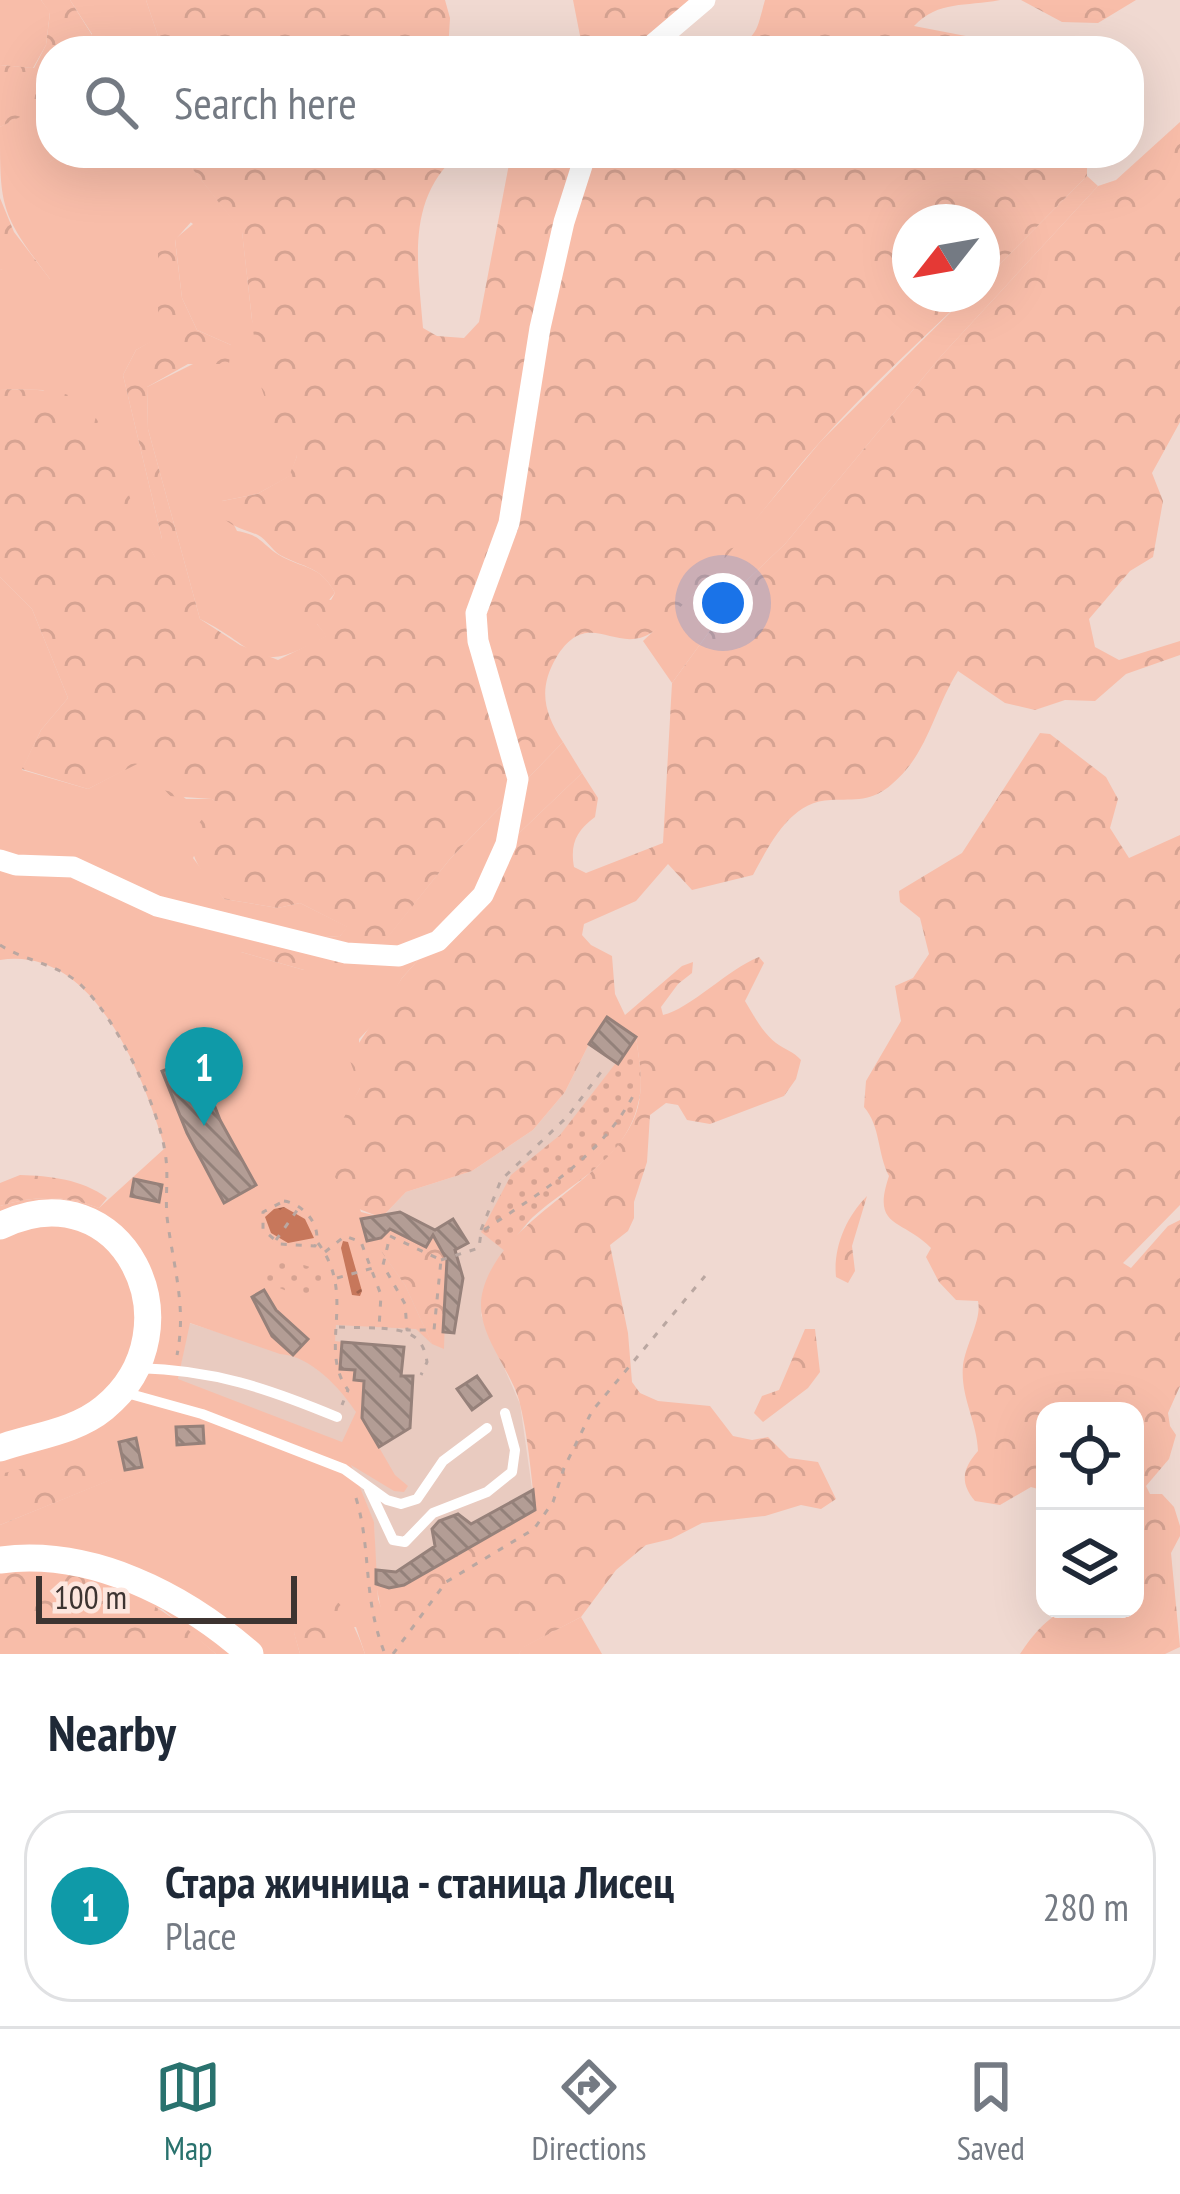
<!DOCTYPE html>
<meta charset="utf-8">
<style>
:root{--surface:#fff;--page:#f6f6f7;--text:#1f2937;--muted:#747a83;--line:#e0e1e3;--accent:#29726e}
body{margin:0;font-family:"PT Sans Narrow",sans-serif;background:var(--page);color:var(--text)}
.controls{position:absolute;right:36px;bottom:36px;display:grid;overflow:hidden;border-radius:24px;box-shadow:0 12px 48px #0002}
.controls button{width:108px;height:108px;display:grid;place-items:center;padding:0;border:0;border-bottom:3px solid var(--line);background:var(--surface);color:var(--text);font:60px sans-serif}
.compass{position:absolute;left:892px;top:204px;width:108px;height:108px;border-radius:50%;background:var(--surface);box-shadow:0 12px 48px #0002;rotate:239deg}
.scale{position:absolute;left:36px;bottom:30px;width:261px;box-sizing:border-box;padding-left:12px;border:6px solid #3d3431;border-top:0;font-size:33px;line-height:42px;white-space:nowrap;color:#3d3431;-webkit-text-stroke:9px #fde6de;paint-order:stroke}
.you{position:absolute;left:723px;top:603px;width:42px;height:42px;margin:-30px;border:9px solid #fff;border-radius:50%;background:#1a73e8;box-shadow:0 0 0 18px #1a73e833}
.badge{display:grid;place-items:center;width:78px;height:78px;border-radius:50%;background:var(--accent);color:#fff;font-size:39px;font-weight:700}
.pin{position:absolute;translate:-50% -99px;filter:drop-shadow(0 3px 6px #0008)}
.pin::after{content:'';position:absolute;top:63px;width:42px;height:36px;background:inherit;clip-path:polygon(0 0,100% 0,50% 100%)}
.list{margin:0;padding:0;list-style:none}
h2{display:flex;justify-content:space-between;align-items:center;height:156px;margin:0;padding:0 48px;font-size:51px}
h2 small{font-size:39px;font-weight:400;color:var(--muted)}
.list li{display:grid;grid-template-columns:78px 1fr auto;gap:36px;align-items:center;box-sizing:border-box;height:192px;margin:0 24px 24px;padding:0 24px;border:3px solid var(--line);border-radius:48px}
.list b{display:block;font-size:45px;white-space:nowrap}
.list p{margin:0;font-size:39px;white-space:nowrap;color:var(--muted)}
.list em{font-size:39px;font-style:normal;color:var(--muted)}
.icon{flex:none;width:66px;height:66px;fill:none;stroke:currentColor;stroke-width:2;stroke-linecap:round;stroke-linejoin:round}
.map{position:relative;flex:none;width:1180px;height:1654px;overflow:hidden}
.search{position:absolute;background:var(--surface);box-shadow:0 12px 48px #0002;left:36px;right:36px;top:36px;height:132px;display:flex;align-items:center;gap:30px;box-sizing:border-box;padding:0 42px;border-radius:48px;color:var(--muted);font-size:45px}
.sheet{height:372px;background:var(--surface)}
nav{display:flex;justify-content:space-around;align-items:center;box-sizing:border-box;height:168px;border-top:3px solid var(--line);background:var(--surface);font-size:33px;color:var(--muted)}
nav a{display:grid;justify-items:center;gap:6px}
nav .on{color:var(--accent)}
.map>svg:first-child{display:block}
.built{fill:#e9cbc0}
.green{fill:#f8bda9;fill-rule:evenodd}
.forest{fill:url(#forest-crowns)}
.park{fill:url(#park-dots)}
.water{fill:url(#water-ripples)}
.building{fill:url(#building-back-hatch);stroke:#96817a;stroke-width:3}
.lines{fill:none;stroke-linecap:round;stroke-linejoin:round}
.path{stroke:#baa7a1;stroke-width:3;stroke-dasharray:6 9;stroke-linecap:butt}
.lane{stroke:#fff;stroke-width:10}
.street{stroke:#fff;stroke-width:21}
.secondary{stroke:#fff;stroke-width:27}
</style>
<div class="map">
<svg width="1180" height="1654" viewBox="0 0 1180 1654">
<defs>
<pattern id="forest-crowns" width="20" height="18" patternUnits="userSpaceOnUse" patternTransform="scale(3)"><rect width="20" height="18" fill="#f8bda9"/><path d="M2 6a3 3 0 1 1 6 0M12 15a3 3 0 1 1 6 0" fill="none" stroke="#d6a392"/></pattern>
<pattern id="park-dots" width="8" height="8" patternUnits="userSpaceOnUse" patternTransform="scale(3)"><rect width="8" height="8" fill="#f8bda9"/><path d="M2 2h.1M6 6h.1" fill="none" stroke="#d6a392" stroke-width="1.8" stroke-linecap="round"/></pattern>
<pattern id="water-ripples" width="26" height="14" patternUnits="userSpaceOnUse" patternTransform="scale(3)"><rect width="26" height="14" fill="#c7775b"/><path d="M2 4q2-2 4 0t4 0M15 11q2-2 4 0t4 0" fill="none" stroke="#a3624c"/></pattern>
<pattern id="building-back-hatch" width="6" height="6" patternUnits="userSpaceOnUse" patternTransform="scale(3)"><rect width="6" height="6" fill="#b39d95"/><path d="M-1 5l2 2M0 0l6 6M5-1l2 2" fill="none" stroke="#93817a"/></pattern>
</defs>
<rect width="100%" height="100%" fill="#f0d9d1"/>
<path class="built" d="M607,1017L636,1037L529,1221L493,1269L481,1315L520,1404L535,1510L403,1585L389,1588L376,1584L374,1523L350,1464L175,1394L189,1323L290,1355L272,1336L221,1233L384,1215L406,1192L472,1171L533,1130L565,1092L589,1044Z"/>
<path class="green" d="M0,0H41L50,12L46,45L33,68L0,65Z
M70,0H146L163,51H86L92,34Z
M30,111L48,121V163L63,153H180L242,231L252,320L297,456L290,476L257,494L222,501L237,531C262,535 261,544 279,555C303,569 321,565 335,593L309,623L317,624L327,636C252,677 264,651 200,619L148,429L147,387L231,345L197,330L182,298L175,239L193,224L175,210L158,338L136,350L123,375L162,539V570L139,529L109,445L43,390L0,389V269L50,279C0,213 0,208 0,127Z
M1087,176L1098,186L942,355L785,544L746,581L672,683L643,641L694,593L821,441L969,294H982V282Z
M0,577L32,609L68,698L41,730L22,770L88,789L141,761L186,799H212L220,804L193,858L224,899L278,908L300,903L348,927L340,936L295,939L241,952L304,970L365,965L450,859L563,742L582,773L516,836L472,900L402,978L379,1018L359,1039L360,1088L349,1111L340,1159L361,1212L377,1216L361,1220L367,1240L381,1238V1251L405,1285L432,1344L416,1329L336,1325L335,1341L342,1342L340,1368L355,1370V1380L364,1381L362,1418L395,1475L408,1486L404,1492L394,1491L351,1465L374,1522L378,1599L398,1654H365L356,1627L294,1632L300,1654H216L162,1609L0,1573V1525L112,1479L0,1474V1206C36,1195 64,1195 99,1208L165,1148C143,1076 95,945 0,960ZM196,1058L220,1120L256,1185L224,1202L187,1133L163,1071ZM190,1323L280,1354C311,1356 340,1388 356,1412L342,1442L178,1379Z
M581,1617L602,1654H519L523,1647Z"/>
<path class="forest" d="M41,0H70L92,35L86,51H51V153H63L47,164V121L30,112L0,127V65L34,68L46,45L50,13Z
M146,0H445L450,18L448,51H163Z
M573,0H694L631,48L634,51H583Z
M765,0H1000C965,7 939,0 914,26L971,37L972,51H723C758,37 755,36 765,0Z
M1021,0H1136L1098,23L1062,22Z
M1180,122V422L1152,473L1163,501L1153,557L1130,571L1089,619L1095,647L1119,660L1180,641V655L1126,674L1095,701L1065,700L1035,710L1005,703L958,671C934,709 928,754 892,784C872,802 855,799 831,800C790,801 770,844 753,875L692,890L668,864L636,901L584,924L582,935L591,945L612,956L615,994L625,1015L682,966L693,962L692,973L678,984L661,1007L663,1015C690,1009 728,969 759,957L764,963L745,1001C754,1016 762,1032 776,1043C785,1050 793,1051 801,1060L796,1079L784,1096L710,1124L687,1120L678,1105L666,1103L650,1115L647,1162L634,1202V1218L628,1231L610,1245L628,1333L632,1382L640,1393L658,1401L710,1406L733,1436L752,1440L768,1437L789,1458L818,1462L836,1499L821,1509L801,1505L765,1516L702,1523L671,1539L646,1545L616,1570L581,1617L524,1647L519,1654H398L382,1615L376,1584L389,1588L403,1585L535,1509C531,1473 528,1435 519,1400C509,1365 472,1330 483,1290C504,1212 625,1177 639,1102C643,1080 639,1059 636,1037L607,1018L589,1044L565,1092L533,1130L472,1171L406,1192L384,1215L377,1216L354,1207L335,1177L340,1159L330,1143L360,1088L349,1058L402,978L472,900L516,836L582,773L598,798L595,817C576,831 570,844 574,867L586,873L663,843L672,683L746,581L785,544L942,355L1098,186L1116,180Z
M180,153H424L425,166L432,168L447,153H459C405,200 418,264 423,328L437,336L464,338L479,322L509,164L515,153H1087V176L982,282V222H910V294H969C919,342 866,390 820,442C765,503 720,574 658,628C618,662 590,602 556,658C538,689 544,713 563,742L450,859L365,966L346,971L304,970L241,952L238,946L242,935L295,939L340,936L347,927L300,903L278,908L224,899C193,863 173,838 219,804L212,799L170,796L141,762L88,789L22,769L41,730L68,698L32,609L0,577V389C24,390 51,388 74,397C113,412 132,530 162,567V539L123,375L136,350L158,337V228L175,209L200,212L175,240L182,298L197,330L231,345L229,364H188L147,387L148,429L200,619L240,645L278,660L326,636L317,624L302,625L294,616L299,603L308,594L331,600L335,593C321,566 304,568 280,555C272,550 267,540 258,535C244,529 236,529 223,518L222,501L257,494L289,476L297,456L279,438L259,381L242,232Z
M0,198L14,232L50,279L36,283L0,269Z
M1040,733L1050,734L1106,777L1118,799L1110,828L1129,858L1180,835V1205L1123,1263L1131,1268L1168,1226L1180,1220V1386L1168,1413L1170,1426L1176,1435L1169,1459L1146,1486L1150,1494H1162L1174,1507L1180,1526V1536L1171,1553L1180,1647L1165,1654H1020C1058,1598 1072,1609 1135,1609V1411H1045V1491L1031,1487L1000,1505L975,1501C959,1482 963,1468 978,1451C977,1421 960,1397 963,1365C966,1344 982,1319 978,1301L956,1300L939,1282L926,1257L931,1248C902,1218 871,1229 889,1176C877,1153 881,1127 864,1107L866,1081L901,1021L895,986L913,978L929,954L920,918L900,902L899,891L962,853Z
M20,1175C50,1176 82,1179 107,1198L99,1208C64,1195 36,1195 0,1206V1183Z
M867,1196L852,1246L855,1271L848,1283L836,1277C833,1248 846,1217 867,1196Z
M390,1229L433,1235L447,1259L444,1349L432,1344L405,1285L381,1251V1238Z
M805,1329H815L820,1372L808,1388L763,1422L754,1413L762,1396L779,1390Z
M67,1458L101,1461L116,1467L113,1479L0,1525V1474Z
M52,1570C129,1590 156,1599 216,1654H0V1573Z
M316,1582C342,1600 355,1624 365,1654H300L294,1633L298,1588Z"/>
<path class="park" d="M636,1037C639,1059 644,1083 638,1104C624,1163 567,1184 529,1221C520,1230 513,1242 506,1252L481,1232L511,1175L560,1135Z
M274,1258C294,1266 310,1262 327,1276L310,1301L261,1280Z"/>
<path class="water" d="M284,1207L305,1219L314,1238L288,1243L271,1233L265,1217L274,1209Z
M343,1241L348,1242L362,1291L360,1296L352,1295L341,1248Z"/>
<path class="building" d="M607,1017L636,1037L618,1064L589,1044Z
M196,1058L220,1120L256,1185L224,1203L187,1133L162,1071Z
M134,1179L162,1185L159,1202L131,1196Z
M400,1212L435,1230L453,1219L468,1243L455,1250L463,1278L454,1333L443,1332L447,1260L433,1235L426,1247L390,1229L381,1238L367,1241L361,1219Z
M264,1290L276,1310L308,1339L293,1355L272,1336L252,1297Z
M342,1342L404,1347L401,1376H413L410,1428L379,1447L362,1418L364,1381L354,1380L355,1370L340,1369Z
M477,1376L491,1396L472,1410L457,1389Z
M203,1426L204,1443L177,1445L176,1427Z
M136,1438L142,1467L125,1470L119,1442Z
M533,1490L535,1510L404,1585L389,1588L376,1584V1570L396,1572L435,1546L432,1529L439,1521L458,1514L471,1524Z"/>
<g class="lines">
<path class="path" d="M0,945C27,962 59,964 82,986C117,1020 158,1105 165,1152C169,1174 165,1196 167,1217C173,1266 187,1306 177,1355
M284,1201C304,1204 323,1227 315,1246L280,1244L263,1230V1212Z
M481,1230L501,1180L568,1116L604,1068
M390,1236L441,1260L434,1330H407L405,1304L383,1265Z
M276,1240L298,1209
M318,1243C358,1296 317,1348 348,1390L342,1405
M325,1252L345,1236L361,1242L381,1295L379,1328C405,1330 423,1333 427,1362L421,1375
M441,1260L479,1248L481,1232C537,1195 600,1158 633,1096
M337,1278L380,1266
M339,1327L378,1328
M356,1498C372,1551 362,1596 385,1654
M393,1654L446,1582L534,1529L553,1502L564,1468L592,1411L705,1276"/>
<path class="lane" d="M138,1368C214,1370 267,1388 337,1417
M123,1392L202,1414L344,1469L387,1500L401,1504L417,1499L443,1461L487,1428
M369,1489L393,1540L405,1542L433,1513L487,1492L512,1472L515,1450L505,1413"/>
<path class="street" d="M645,51L705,0
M0,860L16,865L73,867L157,906L346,953L399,956L438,941L483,895L506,844L518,779L478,641L476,613L509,523L540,328L564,222L586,153"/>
<path class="secondary" d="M0,1226C123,1166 201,1329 104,1408C75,1432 34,1436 0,1448
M0,1560C91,1548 183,1595 250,1654"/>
</g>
</svg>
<div class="controls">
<button><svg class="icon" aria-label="locate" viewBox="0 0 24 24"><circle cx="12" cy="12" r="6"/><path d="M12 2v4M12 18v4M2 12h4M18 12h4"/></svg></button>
<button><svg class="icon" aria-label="layers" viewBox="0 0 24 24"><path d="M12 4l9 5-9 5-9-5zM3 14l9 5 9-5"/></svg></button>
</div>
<svg class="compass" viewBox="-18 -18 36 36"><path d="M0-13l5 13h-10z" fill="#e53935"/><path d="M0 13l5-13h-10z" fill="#747a83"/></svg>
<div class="scale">100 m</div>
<div class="you"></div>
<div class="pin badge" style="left:204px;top:1126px;background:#0f9aa8">1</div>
<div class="search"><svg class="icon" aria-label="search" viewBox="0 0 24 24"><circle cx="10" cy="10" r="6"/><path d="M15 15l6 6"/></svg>Search here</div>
</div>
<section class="sheet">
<h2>Nearby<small></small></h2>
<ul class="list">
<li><span class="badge" style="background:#0f9aa8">1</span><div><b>Стара жичница - станица Лисец</b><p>Place</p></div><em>280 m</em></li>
</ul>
</section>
<nav>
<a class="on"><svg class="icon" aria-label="map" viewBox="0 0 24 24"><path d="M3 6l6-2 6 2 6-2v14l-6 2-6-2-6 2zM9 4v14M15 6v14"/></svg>Map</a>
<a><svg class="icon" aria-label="directions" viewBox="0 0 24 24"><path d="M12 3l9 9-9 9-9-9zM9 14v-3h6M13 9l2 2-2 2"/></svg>Directions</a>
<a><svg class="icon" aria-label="saved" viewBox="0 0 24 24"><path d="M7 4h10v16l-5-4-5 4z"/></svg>Saved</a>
</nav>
